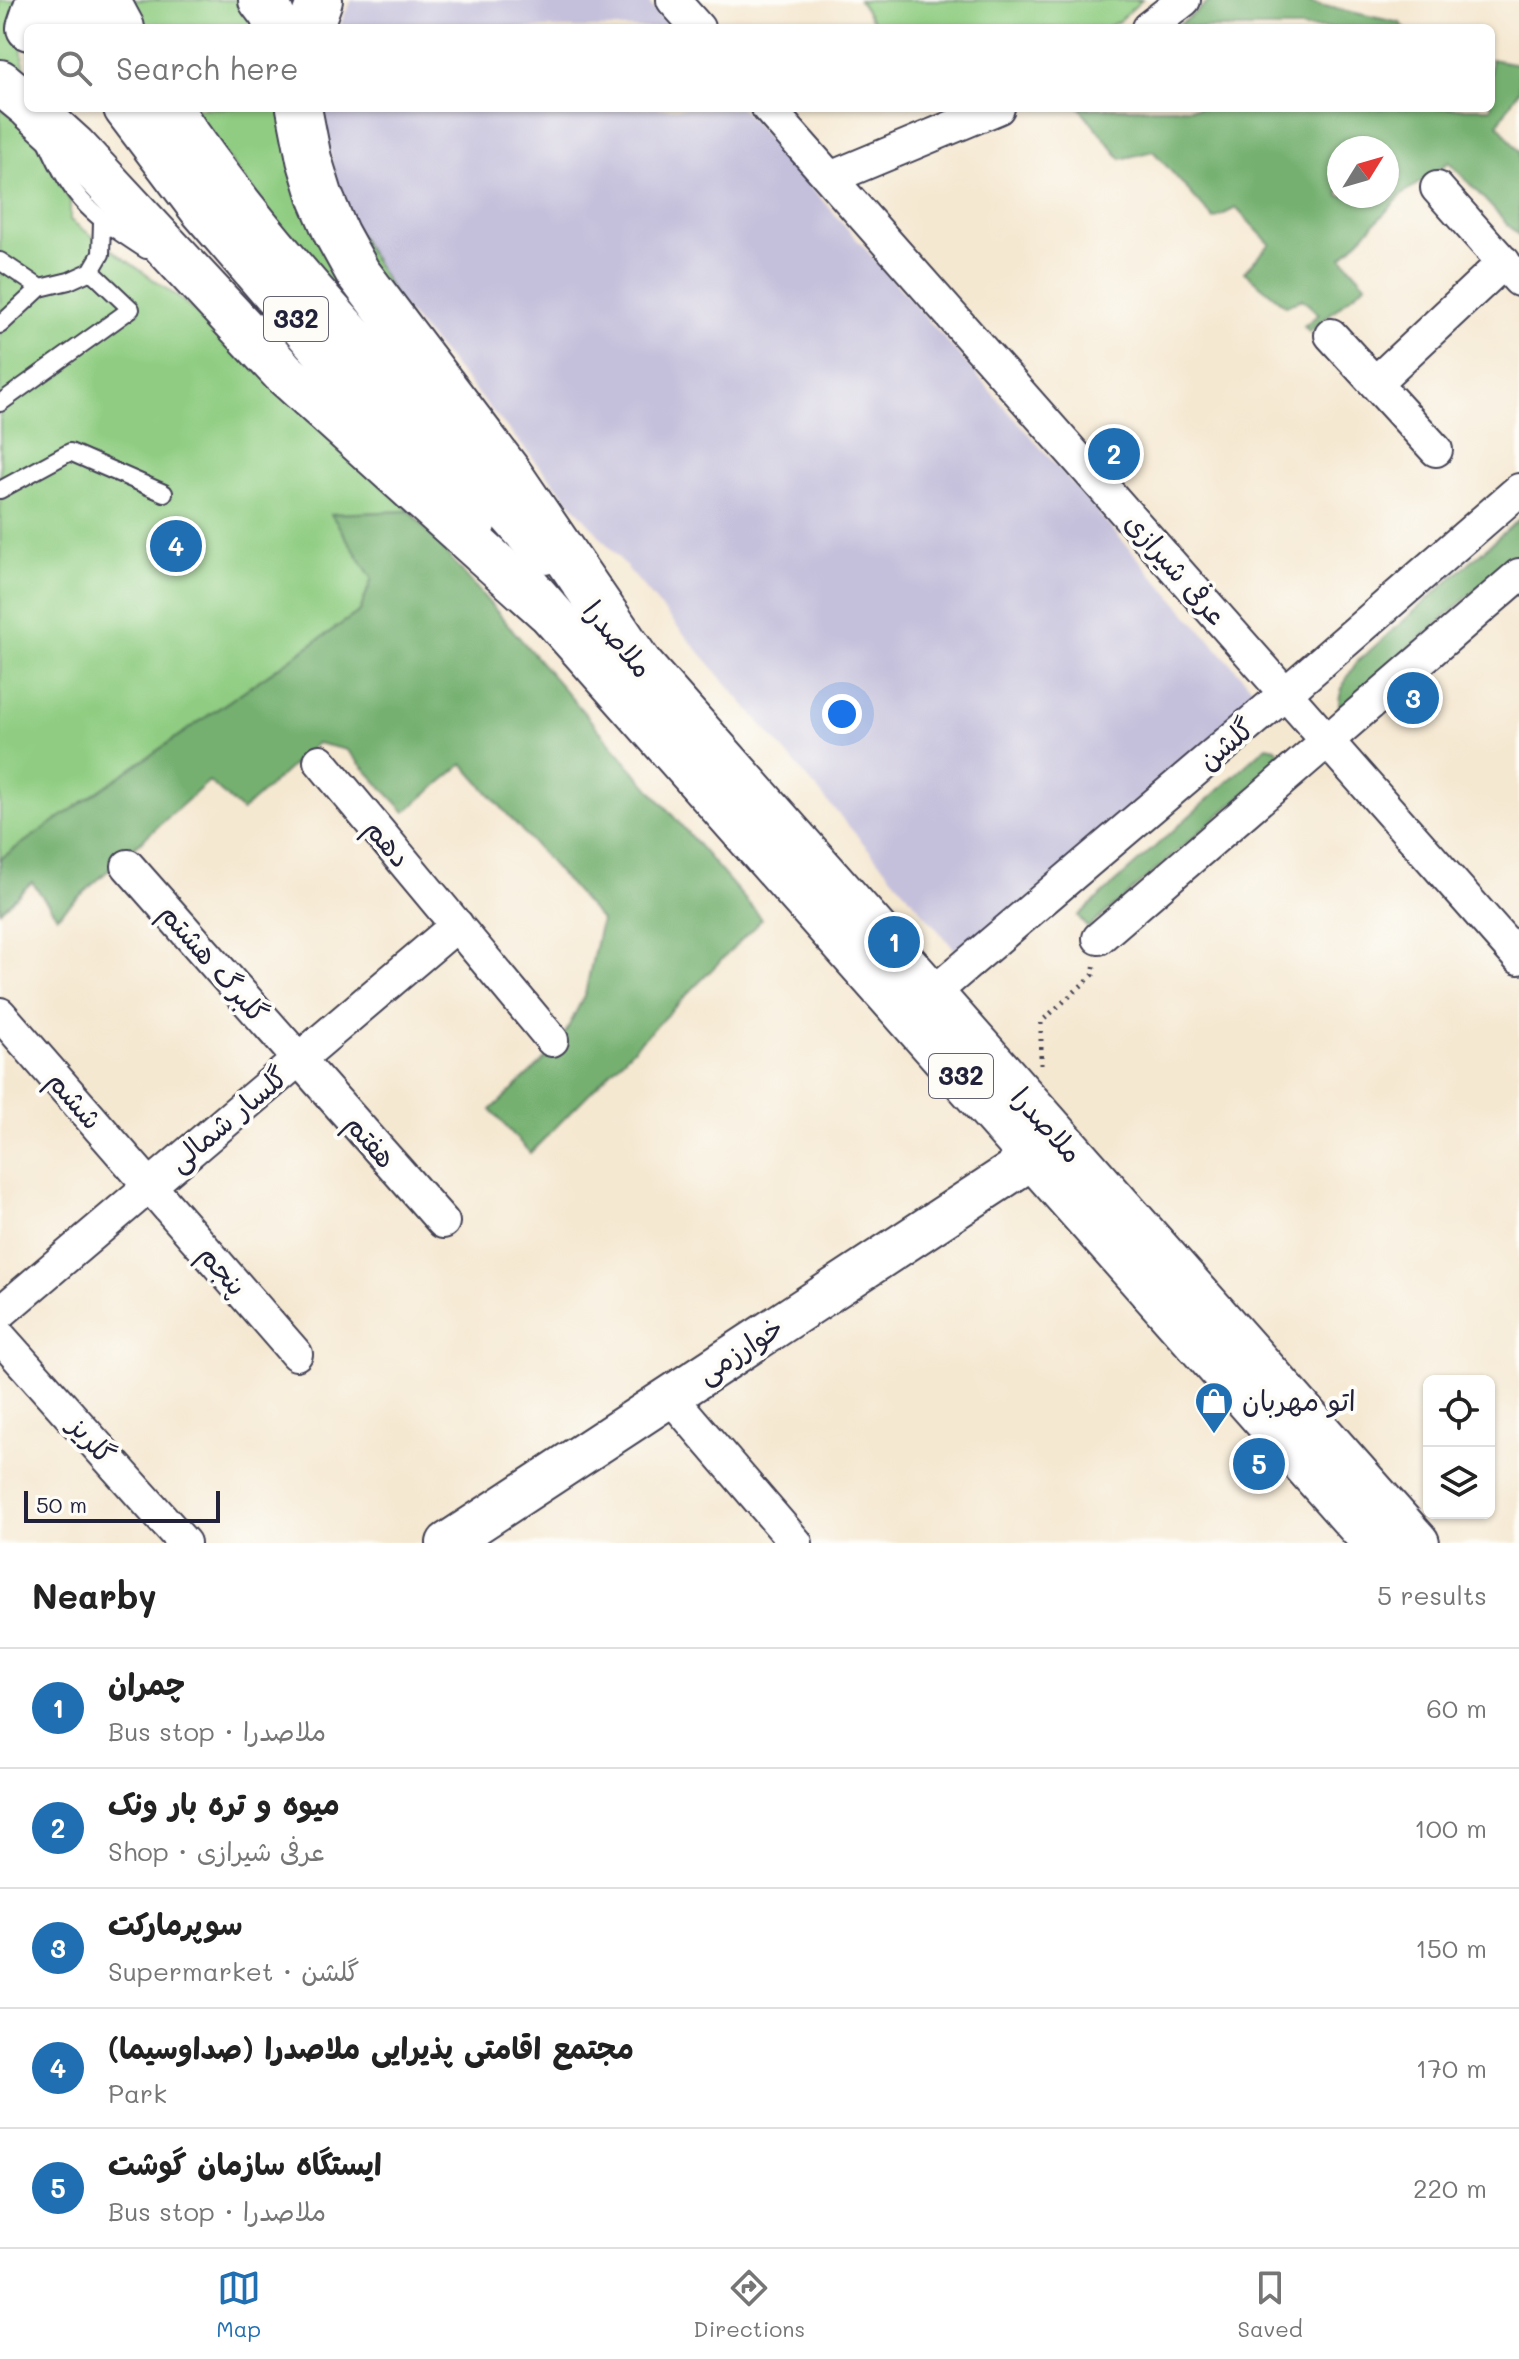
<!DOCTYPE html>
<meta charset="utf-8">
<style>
:root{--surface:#fff;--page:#f2f2f2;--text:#222;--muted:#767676;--line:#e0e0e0;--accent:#1f6fb2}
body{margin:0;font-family:Mali,"Playpen Sans Arabic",sans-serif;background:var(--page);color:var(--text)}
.controls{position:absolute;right:24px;bottom:24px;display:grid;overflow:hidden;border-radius:12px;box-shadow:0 2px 6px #0004}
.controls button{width:72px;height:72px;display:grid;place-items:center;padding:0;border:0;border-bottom:2px solid var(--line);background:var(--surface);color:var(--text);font:40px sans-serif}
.compass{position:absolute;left:1327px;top:136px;width:72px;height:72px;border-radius:50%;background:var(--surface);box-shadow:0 2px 6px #0004;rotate:53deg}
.scale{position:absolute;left:24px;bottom:20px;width:196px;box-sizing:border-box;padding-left:8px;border:4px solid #22223b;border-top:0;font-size:22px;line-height:28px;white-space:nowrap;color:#22223b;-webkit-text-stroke:6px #fdfcf7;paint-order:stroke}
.you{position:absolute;left:842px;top:714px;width:28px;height:28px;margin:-20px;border:6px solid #fff;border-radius:50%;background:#1a73e8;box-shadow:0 0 0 12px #1a73e833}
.badge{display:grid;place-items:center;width:52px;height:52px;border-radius:50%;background:var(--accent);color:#fff;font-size:26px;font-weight:700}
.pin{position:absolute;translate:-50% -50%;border:4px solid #fff;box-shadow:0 2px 8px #0006}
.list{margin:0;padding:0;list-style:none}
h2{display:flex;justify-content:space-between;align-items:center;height:104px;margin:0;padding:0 32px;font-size:34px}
h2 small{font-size:26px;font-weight:400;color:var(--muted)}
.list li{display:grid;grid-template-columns:52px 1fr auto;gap:24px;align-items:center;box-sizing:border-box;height:120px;padding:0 32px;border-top:2px solid var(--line)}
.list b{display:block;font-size:30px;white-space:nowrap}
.list p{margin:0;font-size:26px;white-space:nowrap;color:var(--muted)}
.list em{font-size:26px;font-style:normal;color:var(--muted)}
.icon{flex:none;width:44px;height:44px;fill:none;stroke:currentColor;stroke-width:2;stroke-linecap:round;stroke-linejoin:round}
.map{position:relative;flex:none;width:1519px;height:1543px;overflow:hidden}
.search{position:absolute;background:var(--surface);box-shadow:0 2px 6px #0004;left:24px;right:24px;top:24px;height:88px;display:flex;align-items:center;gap:20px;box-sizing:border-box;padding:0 28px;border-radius:12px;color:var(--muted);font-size:30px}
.sheet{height:704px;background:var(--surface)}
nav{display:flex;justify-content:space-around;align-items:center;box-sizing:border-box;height:112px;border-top:2px solid var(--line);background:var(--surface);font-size:22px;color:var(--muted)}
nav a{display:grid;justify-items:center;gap:4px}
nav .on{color:var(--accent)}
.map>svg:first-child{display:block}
.industrial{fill:#c4c0db}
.green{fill:#90cd82;stroke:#59785e;stroke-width:2}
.forest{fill:#74b070;stroke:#4b6956;stroke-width:2;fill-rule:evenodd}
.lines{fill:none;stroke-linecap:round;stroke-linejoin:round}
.service-casing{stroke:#424052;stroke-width:20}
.minor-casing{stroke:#424052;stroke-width:36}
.tertiary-casing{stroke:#424052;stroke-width:44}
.primary-casing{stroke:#424052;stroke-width:48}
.trunk-casing{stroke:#424052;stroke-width:48}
.path{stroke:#424052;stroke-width:5;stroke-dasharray:2 6;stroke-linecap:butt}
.service{stroke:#fff;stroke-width:16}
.minor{stroke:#fff;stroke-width:32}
.tertiary{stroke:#fff;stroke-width:40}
.primary{stroke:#fff;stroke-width:44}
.trunk{stroke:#fff;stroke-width:44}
.labels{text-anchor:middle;stroke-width:8;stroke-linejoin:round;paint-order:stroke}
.shield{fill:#fdfcf7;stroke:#646373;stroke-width:2}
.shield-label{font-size:26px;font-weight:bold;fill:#22223b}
.street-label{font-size:28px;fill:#22223b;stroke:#fdfcf7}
.poi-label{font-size:28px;fill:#22223b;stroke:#fdfcf7;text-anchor:start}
</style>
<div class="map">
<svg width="1519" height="1543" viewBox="0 0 1519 1543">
<rect width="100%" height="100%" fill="#fdfcf7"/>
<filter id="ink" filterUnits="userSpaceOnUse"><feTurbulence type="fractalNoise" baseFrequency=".0125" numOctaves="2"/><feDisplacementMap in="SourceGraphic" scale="16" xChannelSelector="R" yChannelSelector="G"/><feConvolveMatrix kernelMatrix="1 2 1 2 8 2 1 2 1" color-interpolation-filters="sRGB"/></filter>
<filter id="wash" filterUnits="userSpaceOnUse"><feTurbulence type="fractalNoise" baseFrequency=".006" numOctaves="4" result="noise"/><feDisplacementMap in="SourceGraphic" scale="32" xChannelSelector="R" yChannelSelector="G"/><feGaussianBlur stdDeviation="1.8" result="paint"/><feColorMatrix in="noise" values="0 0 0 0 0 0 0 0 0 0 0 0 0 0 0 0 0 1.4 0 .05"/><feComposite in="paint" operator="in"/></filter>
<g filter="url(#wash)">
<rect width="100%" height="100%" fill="#f5e8d1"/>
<path class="industrial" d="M352,0H646L671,28H340L343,17Z
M323,108H741L1262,699L961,957L374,273L336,186Z"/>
<path class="green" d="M0,0H31C22,29 17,49 28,78L0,68Z
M122,0H248L267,28H136Z
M859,0H1142L1119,21L1106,28H877Z
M0,107L31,132L70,201V220L182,300L410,511L331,514L372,578L360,611L0,859Z
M190,108H285L493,464L334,298Z"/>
<path class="forest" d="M1212,0H1298L1400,23L1405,28H1175Z
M1491,59L1519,64V90L1498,124L1519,152V236L1449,162L1403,194L1342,257L1366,284L1309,332L1304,326L1319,314L1302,299L1286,306L1244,272L1270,244L1236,208L1214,219L1153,151L1121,159L1080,108H1491ZM1339,148H1387V196H1339Z
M410,511L762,919L530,1153L491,1110L558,1047L585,994L601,920L463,764L405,812L347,750L317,743L242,811L209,781L57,916L32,882L0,911V859L360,611L372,578L331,514Z
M1519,519V552L1339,709C1338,690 1347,677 1357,662Z
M1267,746L1276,748L1281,755L1280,763L1088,928L1078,916Z"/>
</g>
<g filter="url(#ink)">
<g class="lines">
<defs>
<path id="service" d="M48,143C73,202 94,216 146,250
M0,261L40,288
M0,325L40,288L69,281L91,271L101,254L102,222
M0,403L131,309L91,271
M0,490L70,452L164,493"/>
<path id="minor" d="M673,0L698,28
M1148,28L1184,0
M768,108L1519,958
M830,178L998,108
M1437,188L1519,280
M1331,335L1436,450
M1376,382L1504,262
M320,761L552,1040
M128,866L443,1222
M1099,938L1519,575
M931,995L1286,693L1519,490
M0,1014L296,1354
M0,1313L457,925
M0,1337L184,1543
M670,1396L796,1543"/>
<path id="tertiary" d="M447,1543L1033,1158"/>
<path id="primary" d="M63,0L78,28
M107,0L122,28
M126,108L202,209L473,524
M169,108C277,269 419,405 544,552
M523,582L1375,1543
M619,641L1417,1543"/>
<path id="trunk" d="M261,0L271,13L277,28
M29,28L36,7L42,0
M310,28L320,0
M0,82L28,105
M31,108L74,147L283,372L547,610
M299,108L309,159L321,198L336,233L358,273L507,470L645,672"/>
</defs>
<use href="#service" class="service-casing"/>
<use href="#minor" class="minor-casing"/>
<use href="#tertiary" class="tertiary-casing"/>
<use href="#primary" class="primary-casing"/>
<use href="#trunk" class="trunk-casing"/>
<path class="path" d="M1041,1065V1022L1093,975L1095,962"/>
<use href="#service" class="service"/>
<use href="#minor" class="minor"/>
<use href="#tertiary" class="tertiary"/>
<use href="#primary" class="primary"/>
<use href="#trunk" class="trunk"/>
</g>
</g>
<defs>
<symbol id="shop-pin" viewBox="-11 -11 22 30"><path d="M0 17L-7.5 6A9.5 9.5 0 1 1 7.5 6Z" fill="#1f6fb2" stroke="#fdfcf7"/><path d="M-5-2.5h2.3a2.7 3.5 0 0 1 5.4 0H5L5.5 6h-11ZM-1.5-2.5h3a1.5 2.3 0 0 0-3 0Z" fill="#fff"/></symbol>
</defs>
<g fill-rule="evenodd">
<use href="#shop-pin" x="1192" y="1379" width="44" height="60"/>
</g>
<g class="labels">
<g class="shield">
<rect x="264" y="297" width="64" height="44" rx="6"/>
<rect x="929" y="1054" width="64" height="44" rx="6"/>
</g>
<g class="shield-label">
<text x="296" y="328">332</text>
<text x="961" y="1085">332</text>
</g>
<g class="street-label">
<text transform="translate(1176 569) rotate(49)" y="10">عرفی شیرازی</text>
<text transform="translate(618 639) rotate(50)" y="10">ملاصدرا</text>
<text transform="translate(1226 744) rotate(-40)" y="10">گلشن</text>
<text transform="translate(388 843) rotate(50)" y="10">دهم</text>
<text transform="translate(214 963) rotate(49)" y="10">گلبرگ هشتم</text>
<text transform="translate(75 1100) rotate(49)" y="10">ششم</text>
<text transform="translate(228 1119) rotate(-40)" y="10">گلسار شمالی</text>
<text transform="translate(1047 1125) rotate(48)" y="10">ملاصدرا</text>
<text transform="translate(371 1141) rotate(49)" y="10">هفتم</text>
<text transform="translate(223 1270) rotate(49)" y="10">پنجم</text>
<text transform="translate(740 1350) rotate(-33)" y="10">خوارزمی</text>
<text transform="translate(92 1440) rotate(48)" y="10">گلریز</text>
</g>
<g class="poi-label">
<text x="1242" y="1411">اتو مهربان</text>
</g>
</g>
</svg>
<div class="controls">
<button><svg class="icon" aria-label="locate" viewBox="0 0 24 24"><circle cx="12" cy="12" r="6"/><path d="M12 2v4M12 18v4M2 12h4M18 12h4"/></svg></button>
<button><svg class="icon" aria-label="layers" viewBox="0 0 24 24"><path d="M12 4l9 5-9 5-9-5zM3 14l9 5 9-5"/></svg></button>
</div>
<svg class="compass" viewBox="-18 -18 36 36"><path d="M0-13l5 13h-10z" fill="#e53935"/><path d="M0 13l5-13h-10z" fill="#767676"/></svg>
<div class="scale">50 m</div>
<div class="you"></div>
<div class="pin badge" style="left:894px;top:942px">1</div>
<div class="pin badge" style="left:1114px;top:454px">2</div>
<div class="pin badge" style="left:1413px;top:698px">3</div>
<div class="pin badge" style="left:176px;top:546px">4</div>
<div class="pin badge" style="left:1259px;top:1464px">5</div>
<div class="search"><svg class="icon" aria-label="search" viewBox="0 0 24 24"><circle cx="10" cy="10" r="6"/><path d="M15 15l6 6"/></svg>Search here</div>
</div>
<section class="sheet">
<h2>Nearby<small>5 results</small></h2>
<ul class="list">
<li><span class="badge">1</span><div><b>چمران</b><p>Bus stop · ملاصدرا</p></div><em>60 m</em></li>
<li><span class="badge">2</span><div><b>میوه و تره بار ونک</b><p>Shop · عرفی شیرازی</p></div><em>100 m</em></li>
<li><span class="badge">3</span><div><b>سوپرمارکت</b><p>Supermarket · گلشن</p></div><em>150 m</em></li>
<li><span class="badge">4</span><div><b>مجتمع اقامتی پذیرایی ملاصدرا (صداوسیما)</b><p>Park</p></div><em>170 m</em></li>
<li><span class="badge">5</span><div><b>ایستگاه سازمان گوشت</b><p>Bus stop · ملاصدرا</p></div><em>220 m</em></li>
</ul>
</section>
<nav>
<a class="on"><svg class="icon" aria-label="map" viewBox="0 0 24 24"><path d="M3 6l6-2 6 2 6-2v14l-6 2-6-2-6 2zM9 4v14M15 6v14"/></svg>Map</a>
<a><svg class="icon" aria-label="directions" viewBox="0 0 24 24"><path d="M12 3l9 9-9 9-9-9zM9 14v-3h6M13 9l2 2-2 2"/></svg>Directions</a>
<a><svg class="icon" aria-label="saved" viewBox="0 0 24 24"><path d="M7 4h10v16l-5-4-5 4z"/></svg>Saved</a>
</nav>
